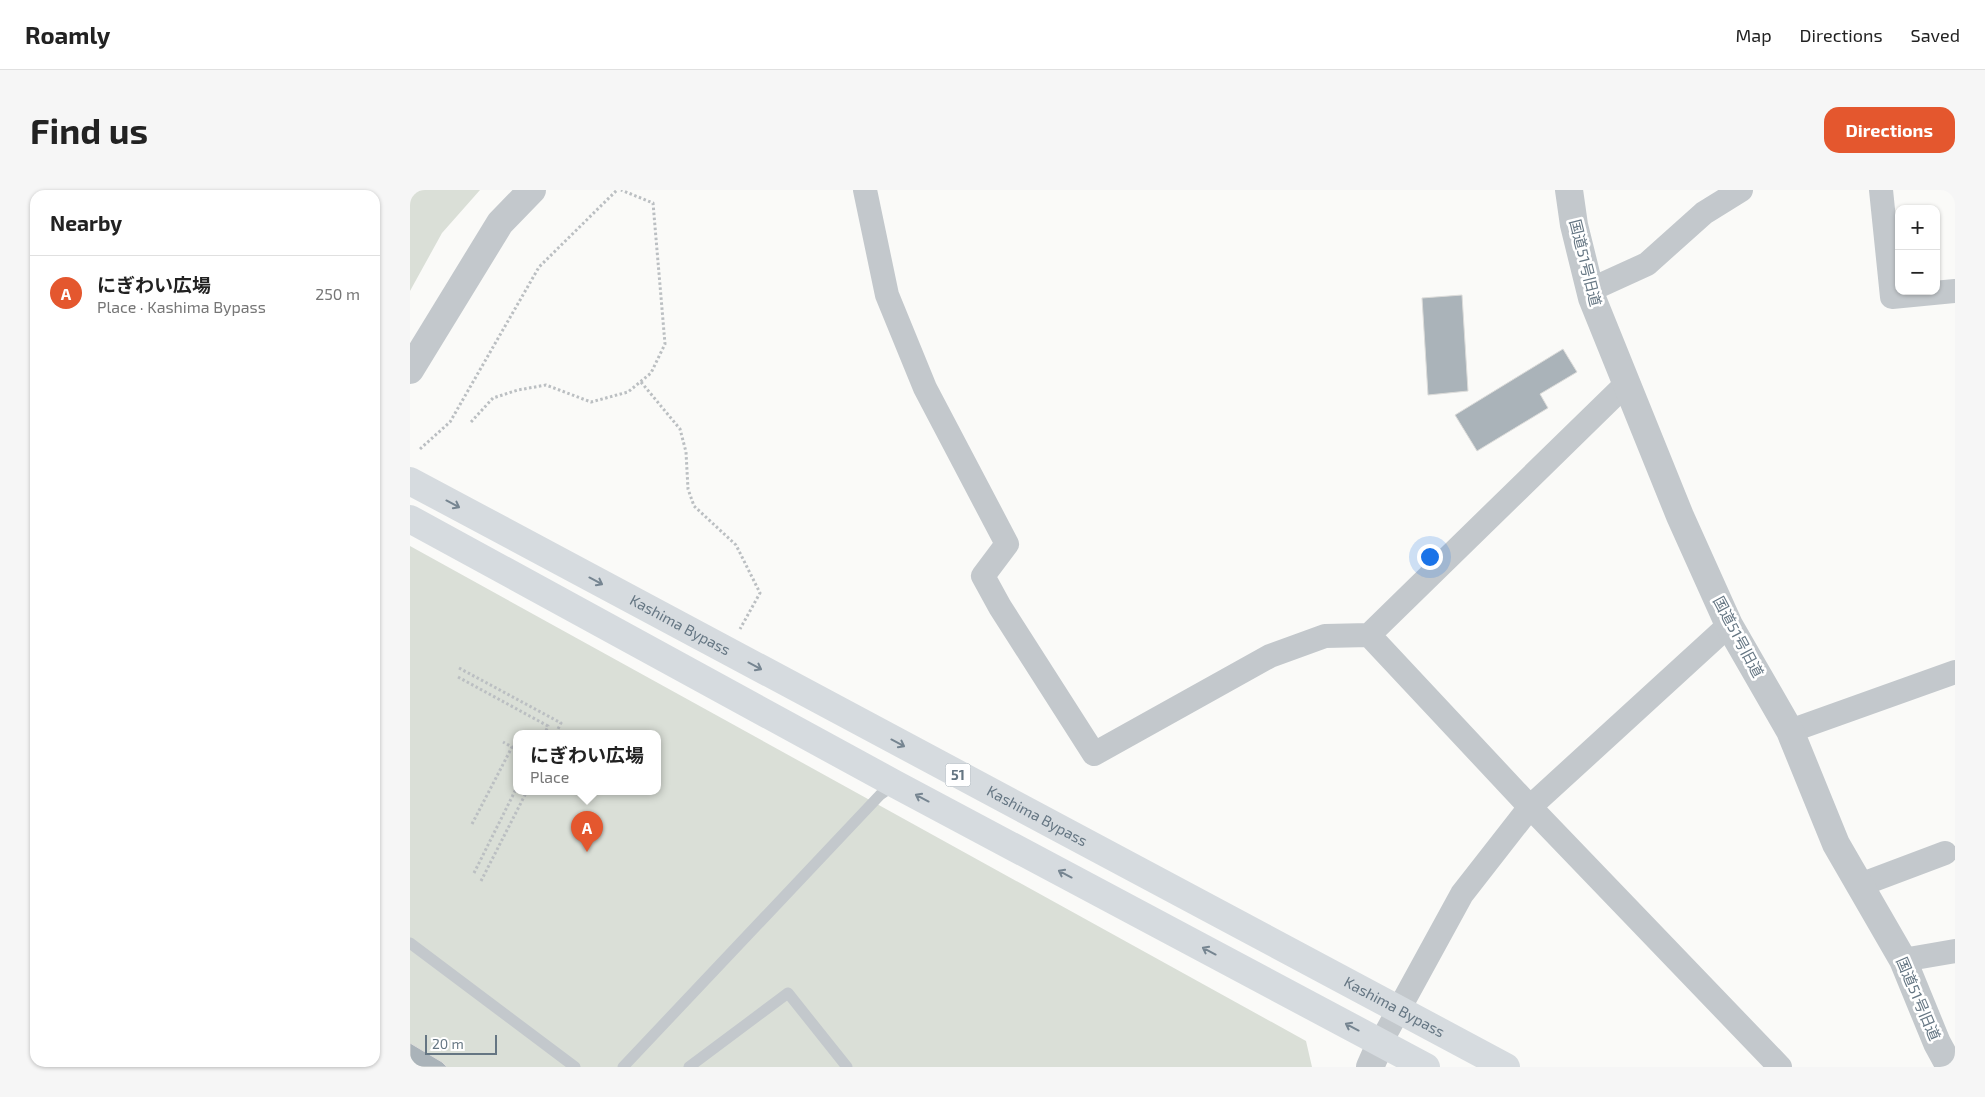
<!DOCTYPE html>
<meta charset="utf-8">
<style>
:root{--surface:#fff;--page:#f6f6f6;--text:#222;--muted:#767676;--line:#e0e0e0;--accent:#e4572e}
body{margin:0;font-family:"Exo 2","Noto Sans JP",sans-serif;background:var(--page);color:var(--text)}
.controls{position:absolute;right:15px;top:15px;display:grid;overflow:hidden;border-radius:10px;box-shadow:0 1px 4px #0004}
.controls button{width:45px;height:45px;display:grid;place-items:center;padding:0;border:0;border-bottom:1px solid var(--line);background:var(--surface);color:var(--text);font:25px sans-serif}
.scale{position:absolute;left:15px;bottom:12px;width:72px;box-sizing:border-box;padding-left:5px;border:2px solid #657683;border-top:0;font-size:14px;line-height:18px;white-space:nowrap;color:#657683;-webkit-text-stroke:4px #fff;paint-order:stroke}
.you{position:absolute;left:1019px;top:366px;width:18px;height:18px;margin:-12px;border:4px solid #fff;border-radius:50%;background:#1a73e8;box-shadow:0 0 0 8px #1a73e833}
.badge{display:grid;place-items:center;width:32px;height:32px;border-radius:50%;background:var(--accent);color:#fff;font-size:16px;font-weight:700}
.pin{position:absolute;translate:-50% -41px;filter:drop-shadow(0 1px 2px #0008)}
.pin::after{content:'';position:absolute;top:26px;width:18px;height:15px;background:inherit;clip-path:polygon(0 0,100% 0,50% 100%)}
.popup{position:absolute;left:103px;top:540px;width:148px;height:65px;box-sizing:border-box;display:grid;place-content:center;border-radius:10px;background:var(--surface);filter:drop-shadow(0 1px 4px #0005);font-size:16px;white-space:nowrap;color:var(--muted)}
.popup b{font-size:19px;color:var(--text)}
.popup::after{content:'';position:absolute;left:50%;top:100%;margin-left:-10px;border:10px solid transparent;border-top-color:var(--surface)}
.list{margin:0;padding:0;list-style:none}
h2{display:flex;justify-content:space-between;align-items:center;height:65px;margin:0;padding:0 20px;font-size:21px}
h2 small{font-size:16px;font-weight:400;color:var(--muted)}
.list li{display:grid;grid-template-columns:32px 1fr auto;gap:15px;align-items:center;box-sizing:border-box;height:75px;padding:0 20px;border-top:1px solid var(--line)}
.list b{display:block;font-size:19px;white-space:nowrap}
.list p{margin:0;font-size:16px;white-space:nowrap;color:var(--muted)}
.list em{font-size:16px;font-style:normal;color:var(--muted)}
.map{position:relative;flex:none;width:1545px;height:877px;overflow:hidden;border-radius:15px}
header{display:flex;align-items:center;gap:30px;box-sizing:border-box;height:70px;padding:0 25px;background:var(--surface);border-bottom:1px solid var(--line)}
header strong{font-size:24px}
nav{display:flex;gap:28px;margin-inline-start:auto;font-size:18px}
.intro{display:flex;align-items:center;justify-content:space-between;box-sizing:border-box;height:120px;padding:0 30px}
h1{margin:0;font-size:35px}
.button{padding:12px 22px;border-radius:15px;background:var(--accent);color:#fff;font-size:18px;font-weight:700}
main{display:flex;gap:30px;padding:0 30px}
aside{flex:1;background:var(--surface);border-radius:15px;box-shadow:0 1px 4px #0004}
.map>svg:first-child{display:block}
.green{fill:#dadfd7;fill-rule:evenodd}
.building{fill:#aab3b9;stroke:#dcdcda}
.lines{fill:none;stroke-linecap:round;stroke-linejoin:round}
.path{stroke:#bbbfc2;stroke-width:3;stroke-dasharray:2.5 2.5;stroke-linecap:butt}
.service{stroke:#c3c8cc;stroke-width:11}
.minor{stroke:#c3c8cc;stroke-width:24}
.tertiary{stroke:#c3c8cc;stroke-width:28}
.trunk{stroke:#d6dbdf;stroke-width:28}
.oneway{stroke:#768591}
.labels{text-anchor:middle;stroke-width:5;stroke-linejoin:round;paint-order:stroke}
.shield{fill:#fff;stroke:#939fa8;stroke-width:1}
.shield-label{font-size:14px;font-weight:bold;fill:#657683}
.street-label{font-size:15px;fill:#657683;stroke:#fff}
</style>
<header>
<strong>Roamly</strong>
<nav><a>Map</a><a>Directions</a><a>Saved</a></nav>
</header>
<div class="intro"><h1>Find us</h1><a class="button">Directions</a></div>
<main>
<aside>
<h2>Nearby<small></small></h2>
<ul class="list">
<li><span class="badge">A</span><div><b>にぎわい広場</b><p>Place · Kashima Bypass</p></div><em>250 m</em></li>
</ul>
</aside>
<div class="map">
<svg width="1545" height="877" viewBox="0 0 1545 877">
<rect width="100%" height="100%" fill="#fafaf8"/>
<path class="green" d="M0,0H70L32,43L0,101Z
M0,356L896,851L902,877H0ZM107,543H247V601H107Z"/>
<path class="building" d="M1052,105L1058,201L1018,205L1012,108Z
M1153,159L1167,182L1130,204L1138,218L1067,261L1045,225Z
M0,853L32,872L37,877H0Z"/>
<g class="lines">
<path class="path" d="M231,192L270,239L276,262L278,299L284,316L326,355L350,403L330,439
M61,232L83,208L108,200L136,195L181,212L218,202L241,183L255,154L243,13L211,0
M10,259L40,232L129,77L207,0
M49,478L151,533L146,543
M48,487L138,536L135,543
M62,634L102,557L93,552
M64,683L107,597
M71,691L117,601"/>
<path class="service" d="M0,753L165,877
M213,877L470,605L484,595
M279,877L378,803L437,877"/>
<path class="minor" d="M455,0L477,105L515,198L597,354L573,386L590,417L684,564L860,466L915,446L959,445L1216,194
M1471,0L1482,107L1545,101
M1180,100L1237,74L1294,23L1331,0
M959,445L1120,617L1370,877
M1380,541L1545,482
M1450,695L1535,663
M1493,770L1545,761
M971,852L1052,704L1120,617L1319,435"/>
<path class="tertiary" d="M1159,0L1164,35L1182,108L1270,326L1319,435L1380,541L1426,654L1493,770L1527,853L1540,877
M0,180L90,33L122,0
M960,877L971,852"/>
<g class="trunk">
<path id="s1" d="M0,291L1096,877"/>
<path d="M0,329L485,594L1016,877"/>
</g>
</g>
<defs><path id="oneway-shaft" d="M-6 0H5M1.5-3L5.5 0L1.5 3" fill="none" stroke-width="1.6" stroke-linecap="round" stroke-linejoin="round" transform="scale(1.25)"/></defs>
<g class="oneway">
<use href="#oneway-shaft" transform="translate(43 314) rotate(28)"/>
<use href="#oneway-shaft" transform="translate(186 391) rotate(28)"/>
<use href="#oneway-shaft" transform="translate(345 476) rotate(28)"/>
<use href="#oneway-shaft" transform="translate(488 553) rotate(28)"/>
<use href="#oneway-shaft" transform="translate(512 608) rotate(-152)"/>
<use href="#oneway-shaft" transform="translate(655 684) rotate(-152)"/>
<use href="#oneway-shaft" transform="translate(799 761) rotate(-152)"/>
<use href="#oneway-shaft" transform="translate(942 837) rotate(-152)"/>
</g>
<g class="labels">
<rect class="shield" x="535.5" y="573.5" width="25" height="23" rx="4"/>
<g class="shield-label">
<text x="548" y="590">51</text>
</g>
<g class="street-label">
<text transform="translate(1175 73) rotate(76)" y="5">国道51号旧道</text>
<text dy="5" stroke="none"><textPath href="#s1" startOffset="306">Kashima Bypass</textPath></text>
<text transform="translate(1328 447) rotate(62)" y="5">国道51号旧道</text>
<text dy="5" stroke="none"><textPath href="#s1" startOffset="711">Kashima Bypass</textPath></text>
<text transform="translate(1508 809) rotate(67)" y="5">国道51号旧道</text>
<text dy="5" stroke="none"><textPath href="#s1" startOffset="1116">Kashima Bypass</textPath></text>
</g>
</g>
</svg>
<div class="controls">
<button>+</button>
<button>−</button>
</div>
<div class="scale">20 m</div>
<div class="you"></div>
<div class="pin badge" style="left:177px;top:662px">A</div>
<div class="popup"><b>にぎわい広場</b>Place</div>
</div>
</main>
